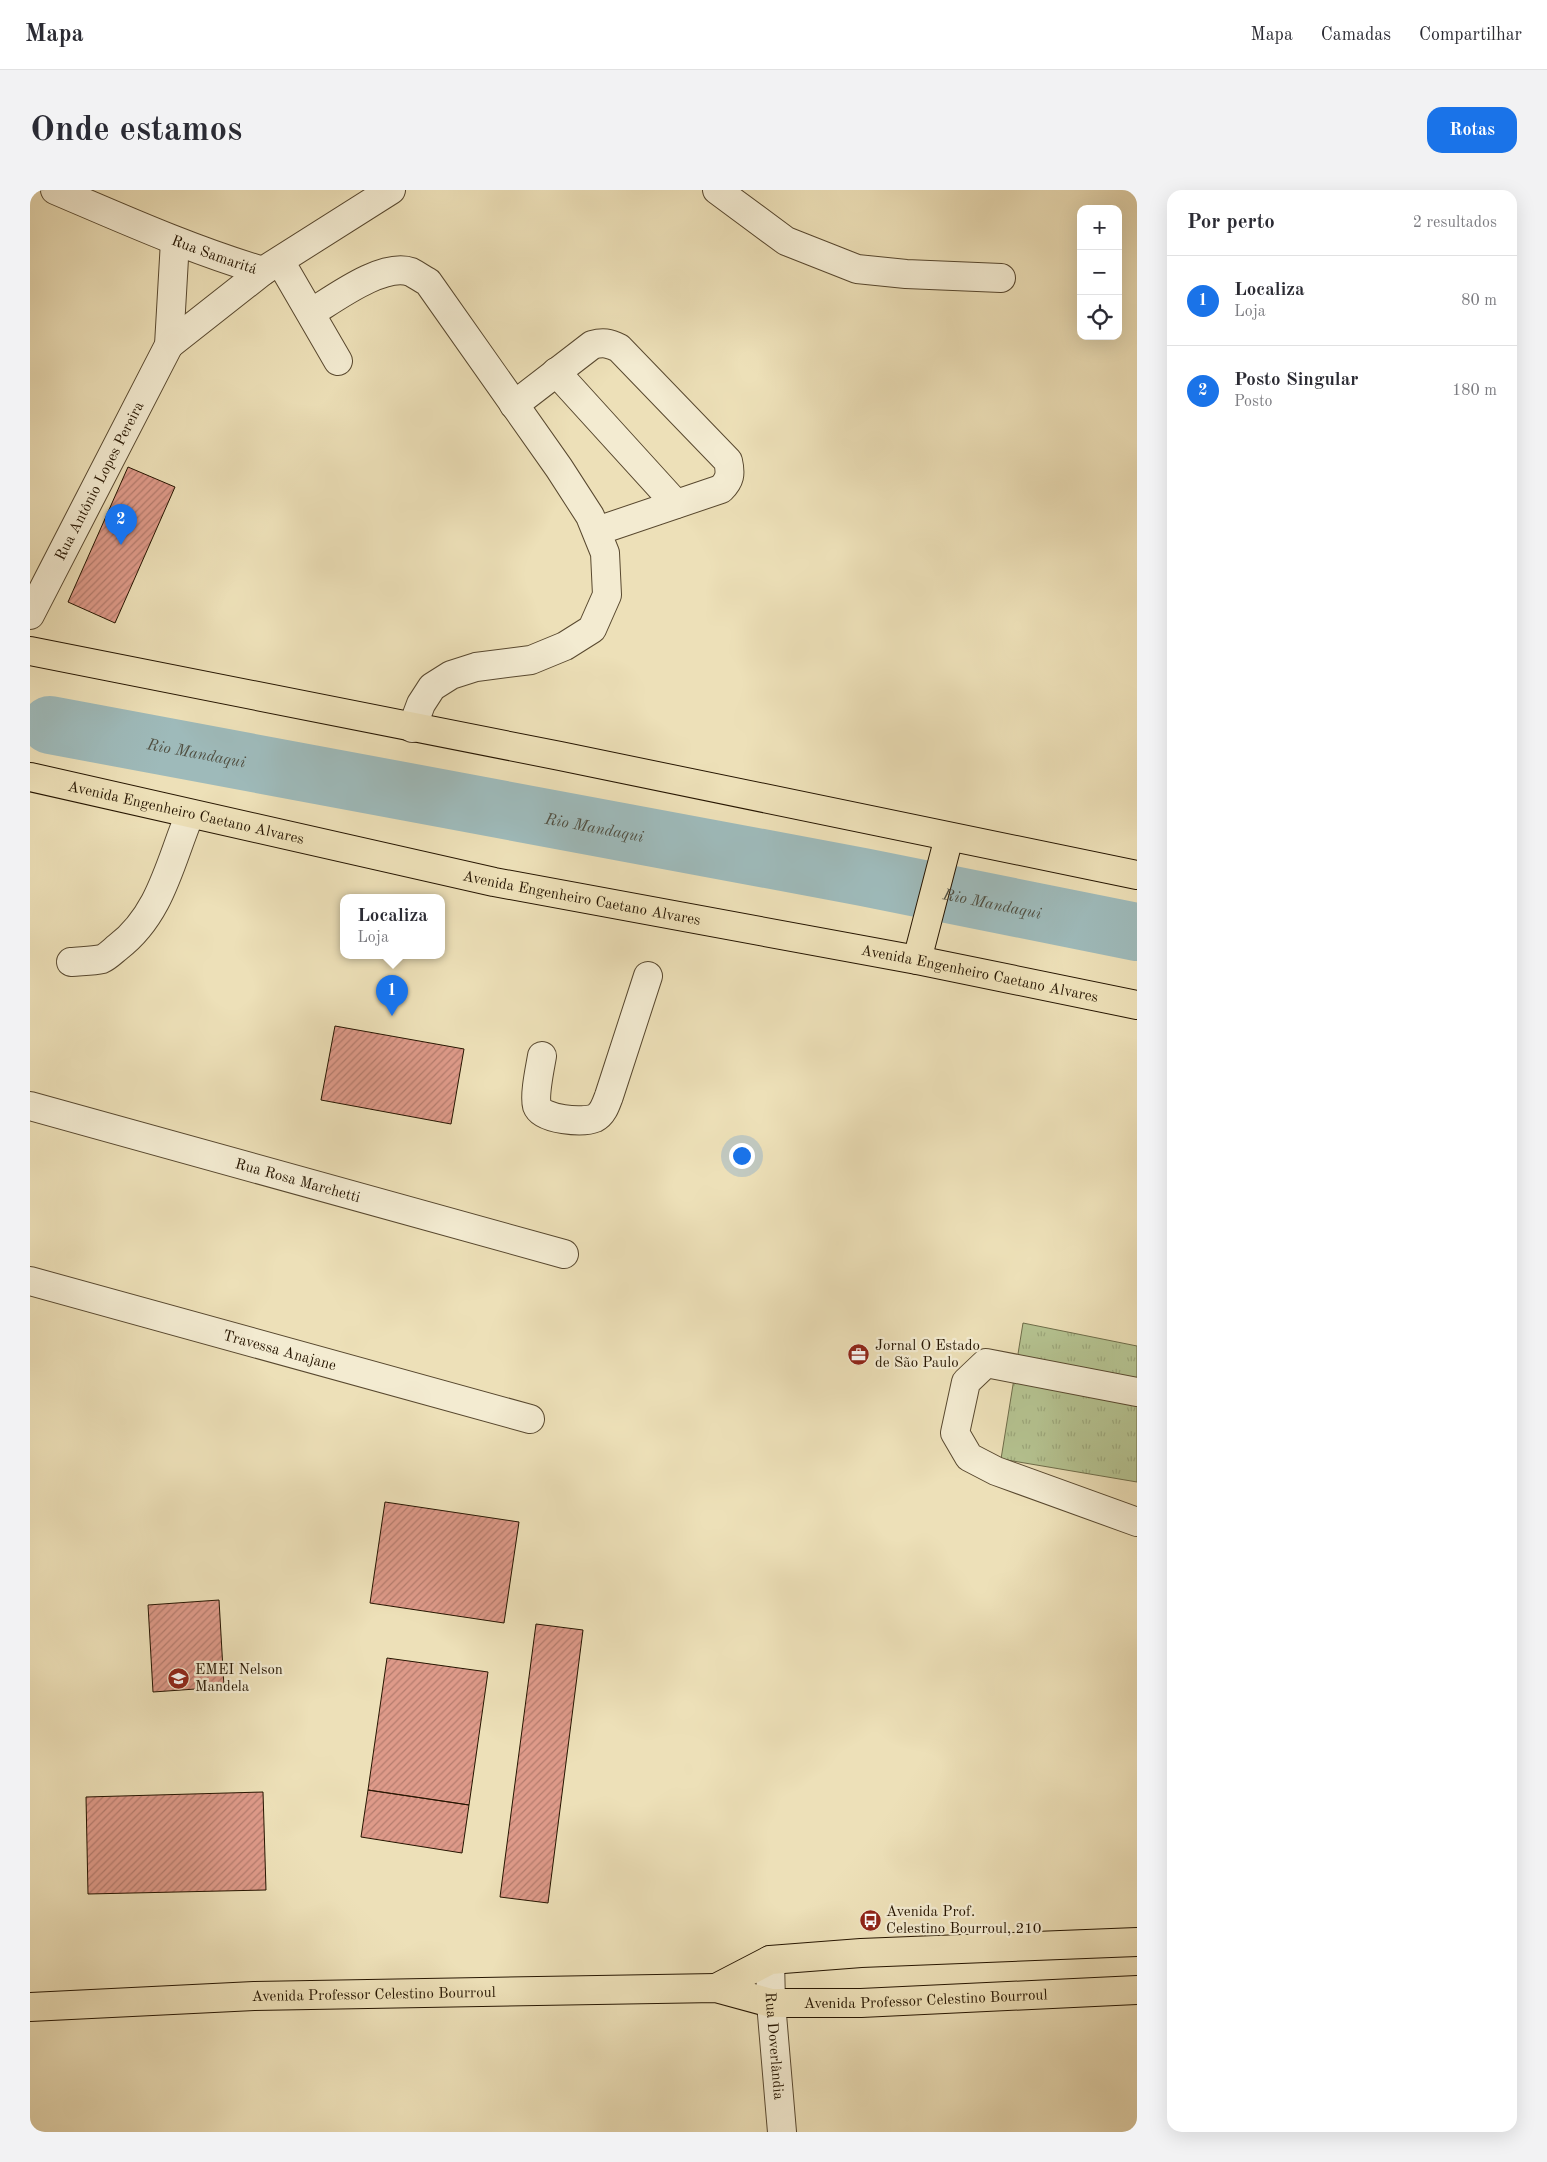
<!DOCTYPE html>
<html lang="pt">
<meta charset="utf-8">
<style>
:root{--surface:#fff;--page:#f2f2f3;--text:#2b2b33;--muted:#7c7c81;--line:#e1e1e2;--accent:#1a73e8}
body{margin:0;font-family:"Old Standard TT",serif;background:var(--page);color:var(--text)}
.controls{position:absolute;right:15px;top:15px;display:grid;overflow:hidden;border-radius:10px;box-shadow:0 5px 20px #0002}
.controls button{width:45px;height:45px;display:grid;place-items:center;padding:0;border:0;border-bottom:1px solid var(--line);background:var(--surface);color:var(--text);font:25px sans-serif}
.you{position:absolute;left:711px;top:965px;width:18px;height:18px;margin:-12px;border:4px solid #fff;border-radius:50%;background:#1a73e8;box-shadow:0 0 0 8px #1a73e833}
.badge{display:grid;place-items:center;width:32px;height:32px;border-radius:50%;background:var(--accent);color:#fff;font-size:16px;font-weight:700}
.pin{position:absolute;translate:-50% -41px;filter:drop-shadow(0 1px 2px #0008)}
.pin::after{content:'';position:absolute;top:26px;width:18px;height:15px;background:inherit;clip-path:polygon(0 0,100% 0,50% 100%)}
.popup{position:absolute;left:310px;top:704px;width:105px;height:65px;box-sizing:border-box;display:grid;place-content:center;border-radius:10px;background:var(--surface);filter:drop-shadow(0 1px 4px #0005);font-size:16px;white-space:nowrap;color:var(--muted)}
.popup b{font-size:19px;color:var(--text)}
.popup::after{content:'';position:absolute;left:50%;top:100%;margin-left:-10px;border:10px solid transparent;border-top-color:var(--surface)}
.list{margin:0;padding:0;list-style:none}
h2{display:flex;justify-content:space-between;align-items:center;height:65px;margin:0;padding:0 20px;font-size:21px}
h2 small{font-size:16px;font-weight:400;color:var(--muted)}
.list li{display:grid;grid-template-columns:32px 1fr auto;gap:15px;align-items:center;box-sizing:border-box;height:90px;padding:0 20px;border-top:1px solid var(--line)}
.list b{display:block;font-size:19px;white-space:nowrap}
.list p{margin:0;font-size:16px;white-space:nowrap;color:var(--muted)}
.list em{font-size:16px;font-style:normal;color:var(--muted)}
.icon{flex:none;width:28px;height:28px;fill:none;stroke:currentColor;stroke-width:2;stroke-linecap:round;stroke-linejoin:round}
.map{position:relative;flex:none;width:1107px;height:1942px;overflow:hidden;border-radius:15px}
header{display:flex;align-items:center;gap:30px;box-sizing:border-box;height:70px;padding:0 25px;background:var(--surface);border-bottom:1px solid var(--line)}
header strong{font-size:24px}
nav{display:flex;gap:28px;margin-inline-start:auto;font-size:18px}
.intro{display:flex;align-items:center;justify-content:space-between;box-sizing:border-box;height:120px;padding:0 30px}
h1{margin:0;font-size:35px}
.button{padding:12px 22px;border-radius:15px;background:var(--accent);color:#fff;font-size:18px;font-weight:700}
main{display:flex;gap:30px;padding:0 30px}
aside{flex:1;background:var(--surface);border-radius:15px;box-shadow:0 5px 20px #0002}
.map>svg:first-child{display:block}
.park{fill:url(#park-tufts);stroke:#6e6c49}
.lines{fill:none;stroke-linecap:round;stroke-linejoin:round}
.river{stroke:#9ebaba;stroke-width:58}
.building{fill:url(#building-hatch);stroke:#261501}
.minor-casing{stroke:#58482f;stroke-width:30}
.major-casing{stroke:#261501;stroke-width:30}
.minor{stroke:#f3ebd1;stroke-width:28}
.major{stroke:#ede0b8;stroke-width:28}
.labels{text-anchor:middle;stroke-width:4.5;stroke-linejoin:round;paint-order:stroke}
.street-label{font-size:15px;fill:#261501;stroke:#f3ebd1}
.poi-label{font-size:15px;fill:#261501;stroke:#f3ebd1;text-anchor:start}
.water-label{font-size:16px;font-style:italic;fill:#504f42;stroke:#f3ebd1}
</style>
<header>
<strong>Mapa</strong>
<nav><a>Mapa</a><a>Camadas</a><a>Compartilhar</a></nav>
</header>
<div class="intro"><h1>Onde estamos</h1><a class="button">Rotas</a></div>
<main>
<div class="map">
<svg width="1107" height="1942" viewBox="0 0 1107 1942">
<defs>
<pattern id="park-tufts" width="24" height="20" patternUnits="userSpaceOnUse" patternTransform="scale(1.25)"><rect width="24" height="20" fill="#b5c391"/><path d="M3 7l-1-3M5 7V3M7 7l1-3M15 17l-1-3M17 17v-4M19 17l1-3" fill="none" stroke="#9ca77b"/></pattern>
<pattern id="building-hatch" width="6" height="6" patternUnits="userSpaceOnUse" patternTransform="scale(1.25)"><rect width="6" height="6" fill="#de9a89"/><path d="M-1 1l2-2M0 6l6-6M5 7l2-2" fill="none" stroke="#b47c6e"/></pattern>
</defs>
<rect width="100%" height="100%" fill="#ede0b8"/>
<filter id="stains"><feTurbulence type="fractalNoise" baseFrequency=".004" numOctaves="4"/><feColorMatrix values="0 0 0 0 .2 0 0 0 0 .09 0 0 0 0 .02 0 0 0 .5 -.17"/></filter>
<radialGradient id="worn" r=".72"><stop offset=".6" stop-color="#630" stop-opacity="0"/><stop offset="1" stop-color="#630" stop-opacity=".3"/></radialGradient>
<path class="park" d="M993,1133L1107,1156V1292L971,1269Z"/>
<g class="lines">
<path class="river" id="s1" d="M20,535L833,687L1107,742"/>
</g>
<path class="building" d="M98,277L145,297L85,433L38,412Z
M305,836L434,859L421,934L291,910Z
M355,1312L489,1332L474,1433L340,1413Z
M189,1410L194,1497L123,1502L118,1415Z
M506,1434L553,1440L518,1713L470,1707Z
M357,1468L458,1482L439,1615L338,1600Z
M338,1600L439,1615L432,1663L331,1647Z
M233,1602L236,1700L58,1704L56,1607Z"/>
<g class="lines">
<defs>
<g id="minor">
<path id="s2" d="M25,0C93,29 162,60 233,81"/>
<path d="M687,0L756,51L827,79L876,84L971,88"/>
<path d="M250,71L308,171"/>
<path d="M281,123C304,109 353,72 381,82C387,85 392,89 398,92L529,278L560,326L575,363L577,405L562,439L535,456L501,470L446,477L421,485L402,497L391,514L382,538"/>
<path d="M139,155L233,81L361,0"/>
<path d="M526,182L646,314"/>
<path d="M484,215L562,155C573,152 579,153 589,158L698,271C701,284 700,290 691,299L567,341"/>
<path id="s3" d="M0,425L139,155L145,51"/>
<path d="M41,772C51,771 63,771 72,769C77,767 83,761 88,757C131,724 140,672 160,624"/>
<path d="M512,866C510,878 504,905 507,916C512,930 553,933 565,928C573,924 576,914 579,906L618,786"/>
<path id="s4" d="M0,916L534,1064"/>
<path id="s5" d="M0,1091L500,1229"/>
<path d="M1107,1202L956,1173L936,1192L925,1243L939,1267L966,1281L1107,1332"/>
<path id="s6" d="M740,1770L741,1813L752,1942"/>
</g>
<g id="major">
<path d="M0,461L530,566L1107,685"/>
<path id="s7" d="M0,587L464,692L887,770L1107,815"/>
<path d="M887,770L919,647"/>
<path d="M686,1798L740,1770L831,1763L1107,1752"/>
<path id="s8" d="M0,1817L224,1806L686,1798L741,1813H831L1107,1800"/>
</g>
</defs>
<use href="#minor" class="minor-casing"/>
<use href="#major" class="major-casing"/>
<use href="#minor" class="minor"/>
<use href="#major" class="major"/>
</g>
<defs>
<symbol id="office-disc" viewBox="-11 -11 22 22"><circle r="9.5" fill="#8f2418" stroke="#f3ebd1"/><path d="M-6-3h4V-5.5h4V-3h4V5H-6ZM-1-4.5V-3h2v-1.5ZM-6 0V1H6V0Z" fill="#fff"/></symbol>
<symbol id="school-disc" viewBox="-11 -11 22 22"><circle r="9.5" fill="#8f2418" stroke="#f3ebd1"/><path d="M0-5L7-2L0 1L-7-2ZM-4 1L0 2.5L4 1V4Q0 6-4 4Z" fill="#fff"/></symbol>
<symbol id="bus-disc" viewBox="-11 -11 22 22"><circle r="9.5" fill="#8f2418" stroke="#f3ebd1"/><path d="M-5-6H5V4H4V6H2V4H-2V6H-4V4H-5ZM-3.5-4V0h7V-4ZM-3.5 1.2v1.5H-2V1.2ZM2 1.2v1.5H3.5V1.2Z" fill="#fff"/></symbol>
</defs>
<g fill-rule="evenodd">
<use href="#office-disc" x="816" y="1152" width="25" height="25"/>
<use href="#school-disc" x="136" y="1476" width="25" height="25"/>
<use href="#bus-disc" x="828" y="1718" width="25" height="25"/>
</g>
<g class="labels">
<g class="street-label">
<text dy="5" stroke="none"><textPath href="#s2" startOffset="172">Rua Samaritá</textPath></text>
<text dy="5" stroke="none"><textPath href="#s3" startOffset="151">Rua Antônio Lopes Pereira</textPath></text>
<text dy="5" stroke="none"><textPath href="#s7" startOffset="160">Avenida Engenheiro Caetano Alvares</textPath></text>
<text dy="5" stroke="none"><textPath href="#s7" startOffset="565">Avenida Engenheiro Caetano Alvares</textPath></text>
<text dy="5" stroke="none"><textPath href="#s7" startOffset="970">Avenida Engenheiro Caetano Alvares</textPath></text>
<text dy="5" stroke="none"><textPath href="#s4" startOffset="278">Rua Rosa Marchetti</textPath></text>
<text dy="5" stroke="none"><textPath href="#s5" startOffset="259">Travessa Anajane</textPath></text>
<text dy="5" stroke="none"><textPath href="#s8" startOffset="344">Avenida Professor Celestino Bourroul</textPath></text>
<text dy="5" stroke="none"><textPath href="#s8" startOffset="898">Avenida Professor Celestino Bourroul</textPath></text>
<text dy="5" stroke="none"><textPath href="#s6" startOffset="86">Rua Doverlândia</textPath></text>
</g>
<g class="poi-label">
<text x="845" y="1160">Jornal O Estado<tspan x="845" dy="17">de São Paulo</tspan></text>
<text x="165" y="1484">EMEI Nelson<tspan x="165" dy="17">Mandela</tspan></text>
<text x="856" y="1726">Avenida Prof.<tspan x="856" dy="17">Celestino Bourroul, 210</tspan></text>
</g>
<g class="water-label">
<text dy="6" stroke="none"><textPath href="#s1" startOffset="149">Rio Mandaqui</textPath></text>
<text dy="6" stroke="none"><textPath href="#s1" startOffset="554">Rio Mandaqui</textPath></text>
<text dy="6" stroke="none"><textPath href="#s1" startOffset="959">Rio Mandaqui</textPath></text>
</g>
</g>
<rect width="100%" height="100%" filter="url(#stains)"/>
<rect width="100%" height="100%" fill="url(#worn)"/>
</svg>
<div class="controls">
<button>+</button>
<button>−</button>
<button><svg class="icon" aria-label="locate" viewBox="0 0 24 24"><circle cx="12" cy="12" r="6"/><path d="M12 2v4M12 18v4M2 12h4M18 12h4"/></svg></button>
</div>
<div class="you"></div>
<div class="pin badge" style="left:362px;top:826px">1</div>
<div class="popup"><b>Localiza</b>Loja</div>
<div class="pin badge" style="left:91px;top:355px">2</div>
</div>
<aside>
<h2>Por perto<small>2 resultados</small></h2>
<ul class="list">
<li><span class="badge">1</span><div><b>Localiza</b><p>Loja</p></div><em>80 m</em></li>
<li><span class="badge">2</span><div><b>Posto Singular</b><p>Posto</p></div><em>180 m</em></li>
</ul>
</aside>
</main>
